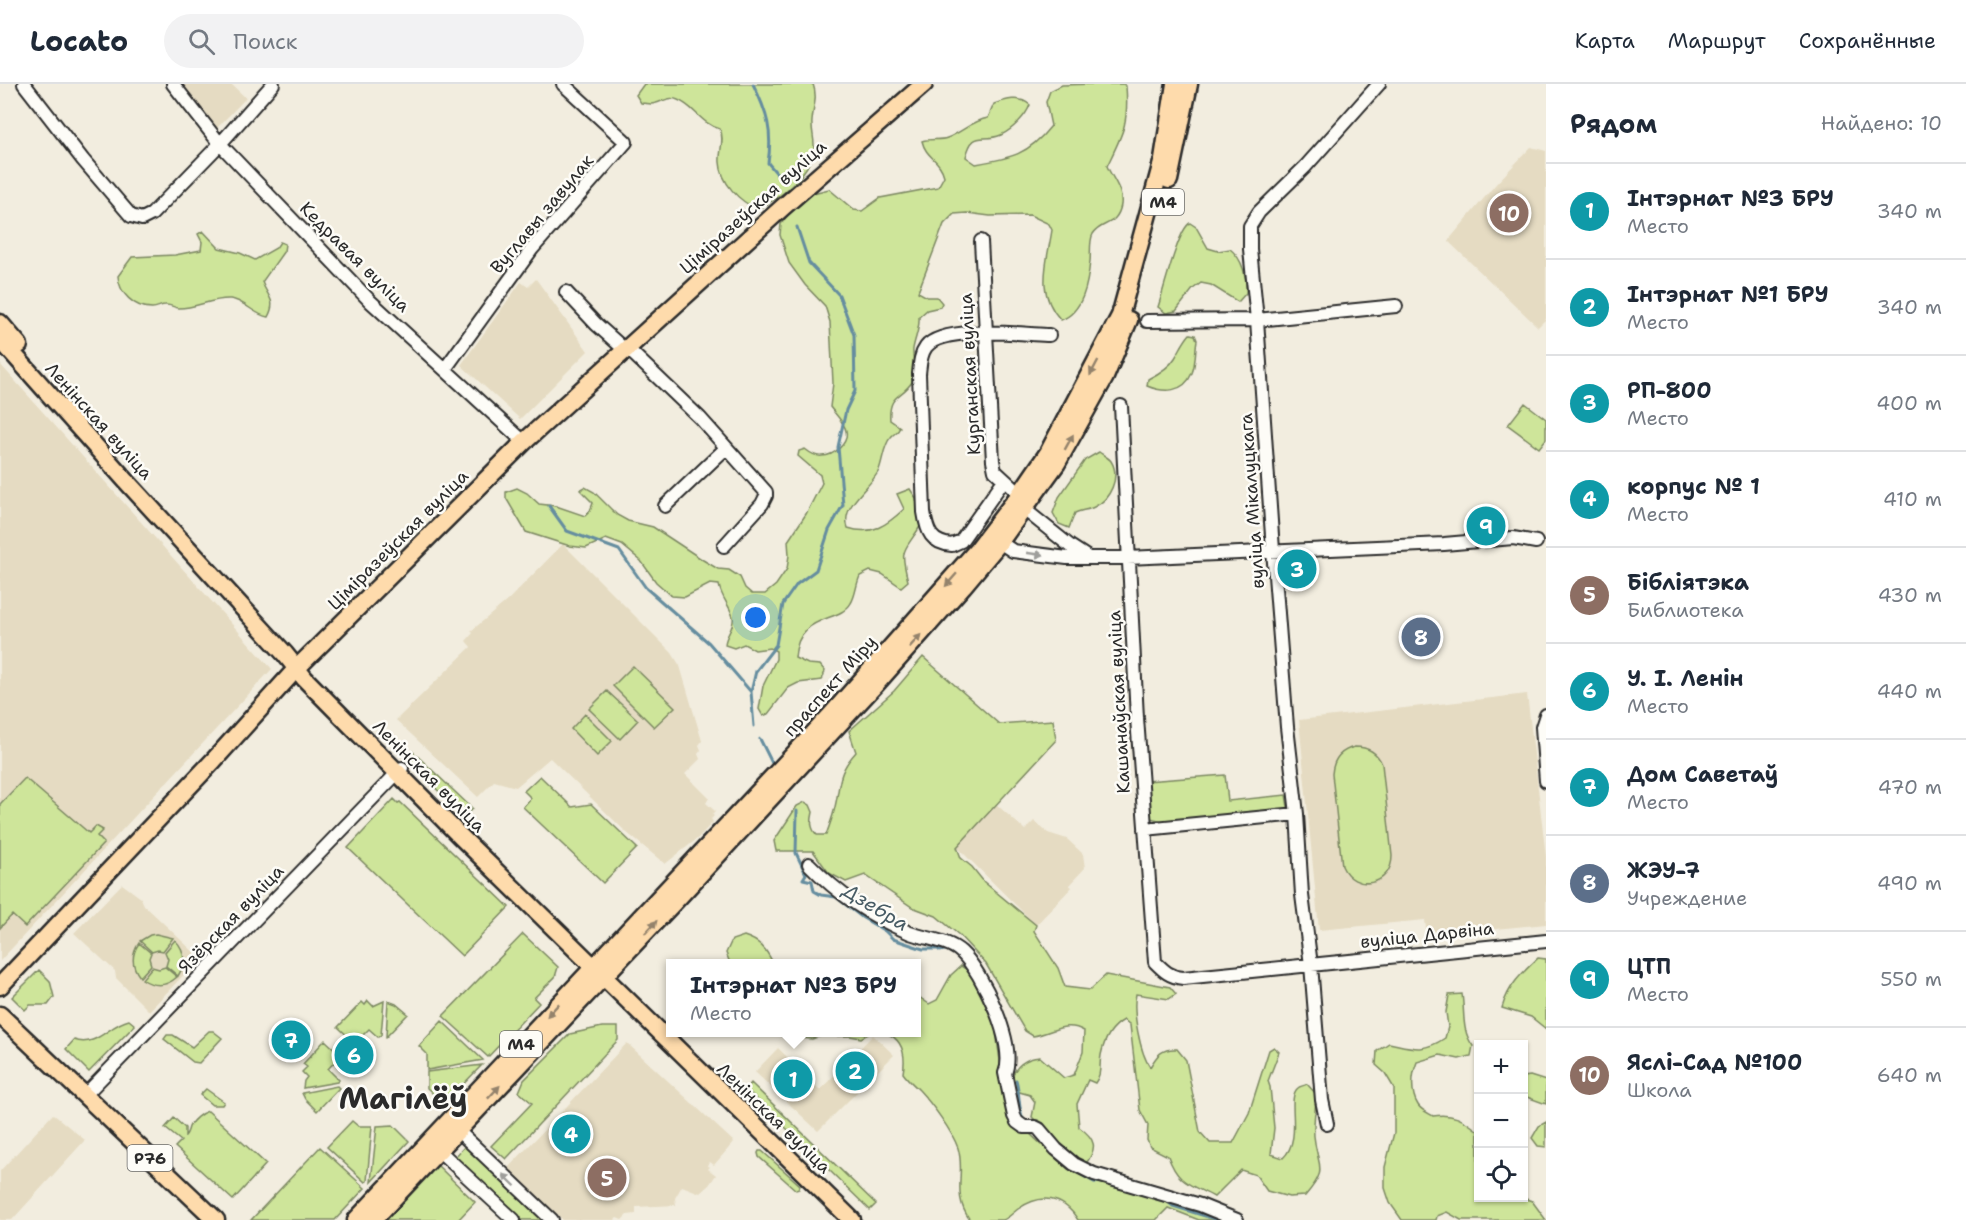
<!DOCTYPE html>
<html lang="ru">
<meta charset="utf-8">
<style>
:root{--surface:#fff;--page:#f2f2f3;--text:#1f2937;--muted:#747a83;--line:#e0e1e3;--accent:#c8321e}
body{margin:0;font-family:"Shantell Sans",sans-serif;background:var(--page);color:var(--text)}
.controls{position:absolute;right:18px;bottom:18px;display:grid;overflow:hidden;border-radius:0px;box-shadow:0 2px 4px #0004}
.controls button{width:54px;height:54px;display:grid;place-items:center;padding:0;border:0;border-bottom:2px solid var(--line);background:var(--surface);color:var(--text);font:30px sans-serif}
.you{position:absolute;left:756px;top:534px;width:21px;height:21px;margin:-15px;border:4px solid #fff;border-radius:50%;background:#1a73e8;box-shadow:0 0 0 9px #1a73e833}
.badge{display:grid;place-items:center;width:39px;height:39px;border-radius:50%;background:var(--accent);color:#fff;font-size:20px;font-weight:700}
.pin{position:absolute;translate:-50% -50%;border:3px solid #fff;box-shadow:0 2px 6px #0006}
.popup{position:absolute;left:666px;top:875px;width:255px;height:78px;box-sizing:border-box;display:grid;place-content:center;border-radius:0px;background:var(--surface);filter:drop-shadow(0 2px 4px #0005);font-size:20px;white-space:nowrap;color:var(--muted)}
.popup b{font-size:22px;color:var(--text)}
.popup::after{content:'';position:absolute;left:50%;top:100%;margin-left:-12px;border:12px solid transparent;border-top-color:var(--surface)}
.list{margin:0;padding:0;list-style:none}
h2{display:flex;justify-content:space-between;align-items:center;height:78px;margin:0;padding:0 24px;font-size:26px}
h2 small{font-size:20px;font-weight:400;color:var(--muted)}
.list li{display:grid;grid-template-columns:39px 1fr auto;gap:18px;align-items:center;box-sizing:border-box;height:96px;padding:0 24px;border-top:2px solid var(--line)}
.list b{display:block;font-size:22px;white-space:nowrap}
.list p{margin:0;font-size:20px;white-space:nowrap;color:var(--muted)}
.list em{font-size:20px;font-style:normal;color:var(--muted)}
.icon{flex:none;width:33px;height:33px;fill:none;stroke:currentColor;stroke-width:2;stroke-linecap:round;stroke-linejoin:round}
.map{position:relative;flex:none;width:1546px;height:1136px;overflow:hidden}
header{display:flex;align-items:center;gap:36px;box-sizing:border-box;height:84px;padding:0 30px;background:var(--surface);border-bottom:2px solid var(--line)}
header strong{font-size:28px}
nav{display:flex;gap:33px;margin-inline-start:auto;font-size:21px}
.search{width:420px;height:54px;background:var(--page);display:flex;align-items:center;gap:15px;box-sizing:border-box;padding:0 21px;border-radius:33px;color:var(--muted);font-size:22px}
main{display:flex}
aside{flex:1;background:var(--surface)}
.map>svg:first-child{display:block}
.built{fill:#e5dbc2}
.green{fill:#cee59a;stroke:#7c8862;stroke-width:1.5}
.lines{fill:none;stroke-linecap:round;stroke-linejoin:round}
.stream{stroke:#658d9f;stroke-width:3}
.minor-casing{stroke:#2b2b2b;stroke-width:16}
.major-casing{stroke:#2b2b2b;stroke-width:21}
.minor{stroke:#fdfcf7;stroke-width:12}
.major{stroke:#fedbac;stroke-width:16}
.oneway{fill:#94836c}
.oneway2{fill:#9e9e9b}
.labels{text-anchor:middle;stroke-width:5;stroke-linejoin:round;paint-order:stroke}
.shield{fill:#fdfcf7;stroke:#6a6a68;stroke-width:1.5}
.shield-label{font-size:16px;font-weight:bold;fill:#2b2b2b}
.street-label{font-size:18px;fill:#2b2b2b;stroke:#fdfcf7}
.water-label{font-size:20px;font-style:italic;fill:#485c65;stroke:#fdfcf7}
.town-label{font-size:30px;font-weight:bold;fill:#2b2b2b;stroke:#fdfcf7}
</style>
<header>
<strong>Locato</strong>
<div class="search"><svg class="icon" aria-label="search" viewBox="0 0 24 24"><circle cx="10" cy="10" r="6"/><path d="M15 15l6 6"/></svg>Поиск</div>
<nav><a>Карта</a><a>Маршрут</a><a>Сохранённые</a></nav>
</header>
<main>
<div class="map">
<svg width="1546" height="1136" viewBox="0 0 1546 1136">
<rect width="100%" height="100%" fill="#f2eddf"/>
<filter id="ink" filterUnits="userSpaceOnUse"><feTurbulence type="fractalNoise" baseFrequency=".0167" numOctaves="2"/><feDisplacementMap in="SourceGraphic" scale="12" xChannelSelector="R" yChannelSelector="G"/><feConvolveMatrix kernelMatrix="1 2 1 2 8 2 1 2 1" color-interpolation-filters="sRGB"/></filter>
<g filter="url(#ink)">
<path class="built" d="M180,0H231L246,14L215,46Z
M1531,63L1546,67V235L1538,243L1448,157L1495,101Z
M536,195L588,267L520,335L461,281L521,198L528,203Z
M0,280L272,585L0,877Z
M563,460L672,569L680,582L702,657L699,661L701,666L698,670L700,675L685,690L709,714L706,719L715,727L712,730L714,732L711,735L713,738L697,755L665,780L626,748L550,674L516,703L494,697L478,713L396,636L471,563L466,557L473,549L471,547L508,516Z
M1527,610L1546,773V840L1427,852L1425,836L1319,846L1299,636Z
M996,720L1025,746L1034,737L1048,749L1067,755L1083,770L1085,784L1069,801L1072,803L1036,841L957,763Z
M122,800L141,814L144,821L200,874L149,927L116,894L115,887L74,849Z
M873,951L894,971L818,1047L755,988L778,964L820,1006Z
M627,959L734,1058L714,1081L710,1078L707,1081L710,1083L708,1085L716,1091L709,1101L700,1109L682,1102L675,1114L676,1121L636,1123V1130L627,1131L622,1136L617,1134L615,1136H563L508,1084Z
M53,1030L85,1056L12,1136H0V1087Z"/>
<path class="green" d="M644,0H813C818,14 813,23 812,37C811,46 815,56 814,65C809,91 780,115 757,125C739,117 721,99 720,78C719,67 725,55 720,45C700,39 695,23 678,16C668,11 660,20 651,20C648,20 645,19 641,19L636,11Z
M1094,0H1123L1126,2C1129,40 1123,49 1107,82C1113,96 1123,105 1121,121C1117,143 1101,137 1093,150C1089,157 1091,169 1090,177C1088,199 1083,228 1061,236C1035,209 1047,179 1052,146L1049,140L1030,131L990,132L967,129L954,130L944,140L918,208L927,213H937L942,219L940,223L927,226L919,233C920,245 915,253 913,265C912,276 918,287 912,298C902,314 888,310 890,336L900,343C898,349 895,348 891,353C883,361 883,378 878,388C869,405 840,422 848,444C872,452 887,441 904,425L897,410L910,405L916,414L921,441C904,469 899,462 908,497L901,503L882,490L870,487L860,492C856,500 856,511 851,519C839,540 798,528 795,574L808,580L820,581L825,587L822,596L798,599L788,604L768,630L763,632L759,625L763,602L776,575V567L770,564L755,566L744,560L734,564L725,561C725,551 735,544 733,533C730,522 721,513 719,501L710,500L685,513L672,512L656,498L641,477L622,461L606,455L586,464L570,462L526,448L506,414V408L517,404L527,409L539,420L556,422L585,432L590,427L593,419L580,406L585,403L594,408L617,431L628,437L653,443L703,476L718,485L729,486L740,493L745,504L752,510H765L776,501L787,485L789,471L788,457L806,430L822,399L820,391L798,372L799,367L805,365C810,369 816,373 822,372C834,372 849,359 846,347C845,339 835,330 830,323L833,299L830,238L825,222L805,201L789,179L780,151L781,140L790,128L813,109L829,105L854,126L862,127L880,114L938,103L944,92C940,75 926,74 922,57C931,54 939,57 947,54C962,48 972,37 988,34L994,20C1005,16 1020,11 1030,21C1026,32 1012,46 1001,51C982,59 973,45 966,73L976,80C1011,74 1028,71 1051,42L1046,18L1050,7L1062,1Z
M1190,139L1196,143L1208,164L1218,167L1230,165C1243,175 1247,194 1246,209L1238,218L1211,201L1201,199L1193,205L1176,227L1166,229L1158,223C1164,205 1178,146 1190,139Z
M203,147L219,164L240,169L255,176L276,164L280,158L285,160L284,167L262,198C268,214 277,216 268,233C254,231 244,216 230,215C213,214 196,224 179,224C174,224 170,220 165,221C161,221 157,224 152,224C134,224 119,209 118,192L132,173L175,171L201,166L202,158L198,150Z
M1190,250L1195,251L1197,256C1195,266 1196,280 1192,289C1184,309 1164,309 1147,302L1148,295C1158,290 1169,284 1175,274C1180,266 1183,258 1190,250Z
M1525,319L1546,335V355L1539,364L1508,341Z
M1099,368C1103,371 1109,374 1111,377C1121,393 1110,416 1094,423C1089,426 1081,426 1075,429L1069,444L1059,440L1053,429L1059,413L1085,376Z
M923,573L999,640L1053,636L1056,656L957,763L961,774L972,783L984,798L1036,841L1034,847L1058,884L1065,903L1090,906L1106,891L1170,903L1176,910L1169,915L1136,910C1132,927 1140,969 1150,983C1157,971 1162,964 1177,965L1186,976L1200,1048L1210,1059H1233L1249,1029L1269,966L1274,963L1279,968L1268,997L1270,1003L1274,1044L1271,1070L1283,1074C1304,1054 1285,1014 1298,1004C1300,1002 1304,1002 1307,1000L1316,1010C1316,1023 1313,1040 1314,1052C1317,1084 1330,1083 1305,1112L1289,1113L1267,1107L1256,1091L1241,1086L1214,1113C1190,1100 1178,1100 1168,1072L1150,1063L1147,1056L1148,1041L1140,1026L1130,941L1124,936C1111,943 1104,957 1101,971C1099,982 1102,990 1095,999L1088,996L1077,1020L1079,1043C1096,1055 1098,1064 1085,1081L1073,1072L1032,1033L1035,1018L1030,1011L1016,1007L1010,997C1015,982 1024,974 1040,973L1064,994L1074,991L1083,968L1084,947C1066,936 1052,949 1033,952L1025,947L986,880L959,851L936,832L912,823L865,791L846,798L829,789L813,767H776L774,757L797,722L805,718L810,721L813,728C811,737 810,744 817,751H826C829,743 832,735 834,727C841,701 836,690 856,668L849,647L894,607Z
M633,582L675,623L654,643L613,602Z
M607,607L638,636L620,655L589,625Z
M585,630L612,657L597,672L571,645Z
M1355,663C1368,663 1377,668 1382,680L1392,772C1392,802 1354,809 1342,782L1332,690C1333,675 1341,666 1355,663Z
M412,667L473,725L463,731L405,674Z
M1225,691L1228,717L1286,711L1289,729L1163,737L1150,734L1146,697Z
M540,692L572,723L591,720L637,764L603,799L523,723L531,714L524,707Z
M25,694L89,749L96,742L103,746L97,752L104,759L25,843L12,831L0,844V720Z
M394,715L398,719L400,718L509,823L462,872L348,764Z
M156,850L173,854L163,867L158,866L152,868L140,857L150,851Z
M523,850L558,883L555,893L534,914L539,919L488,973L443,932Z
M744,852C760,857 766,865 773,879H730L726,869L732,856Z
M175,856C186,867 186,879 178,892L166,882L168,875L165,868Z
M139,859L151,869L149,874L151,881L140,893C131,882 131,871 139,859Z
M1538,874L1546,875V945L1531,933L1502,924C1508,902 1522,889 1538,874Z
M961,882L969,887L995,941L1003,998L1028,1048L1068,1085L1091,1096L1137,1105L1221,1134L1220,1136H1199L1168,1124L1156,1136H1078C1063,1112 1041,1109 1018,1125C1014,1128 1008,1134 1003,1136C997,1136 978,1136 970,1136C951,1110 966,1089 958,1064C952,1047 932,1020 919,1006C913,1000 908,996 903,989C906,972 904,956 886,949L916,948V911L929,920L937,916L951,891Z
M152,883L159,885L165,883L177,893C166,903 154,903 142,895Z
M39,886L50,897L54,913L48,921H30L25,926L12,913Z
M1462,910C1465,929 1461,946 1473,962L1471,972L1459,975L1440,971L1417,978C1412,991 1410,1008 1418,1021C1421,1026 1428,1029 1433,1032C1453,1029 1463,1035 1478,1047V1114H1523L1532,1117L1546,1136H1461L1447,1128L1437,1132L1436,1136H1402L1390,1119L1385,1104V1083L1394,1049V1004L1385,989L1376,981L1377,967L1389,959C1413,964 1423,969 1445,954L1448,943L1446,928L1449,911Z
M368,917L373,922L384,917L381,951L378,953L369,945L355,959L338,943L362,918L365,921Z
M388,917L396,920L408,930L386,953Z
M129,936L135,941L89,988L66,965L74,956C97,964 108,941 129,936Z
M442,937L483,976L427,986V970L419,962Z
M602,943H618V956L506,1075L491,1062L532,1019L519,1008L524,996L570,950Z
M209,947H213L222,954L199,979L193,978L164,955L167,951H173L192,963Z
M796,949V948L870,949L861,954L850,952H821L812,955L801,954Z
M325,956L341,971L328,985L339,996L337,998L303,1004L304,997L307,993L302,988L307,983L303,980Z
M482,981L444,1020L427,1004V988Z
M1530,992L1546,997V1020L1524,1012V993Z
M751,999L876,1120L870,1126L746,1005Z
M337,1002L339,1004L317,1027L305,1015L302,1009Z
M206,1005L224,1018L222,1021H212L200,1011Z
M208,1027L266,1080L233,1116L175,1063L181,1057L165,1044L174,1034L185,1044V1052C187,1050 188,1047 189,1043C192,1036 201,1029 208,1027Z
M352,1037L358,1042H372L367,1097L365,1098L327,1063Z
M1546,1038V1063L1538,1062L1532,1054L1539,1042Z
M393,1041L409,1057L371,1098L377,1042Z
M466,1061L545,1136H518L453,1075Z
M320,1063L365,1104L335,1136H251Z
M759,1067H762L800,1101L799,1105L796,1106L759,1073L758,1069Z
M437,1081L475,1118L458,1136H385Z"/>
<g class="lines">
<path class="stream" d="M753,0C767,28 773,47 768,79L784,98
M549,422L567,447L619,466L646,504L709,559L751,608
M754,642L751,608L756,587L776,561L783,520L797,500L816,486L829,446L843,421L838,363L846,326L855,307L854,251L839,211L809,179L797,143
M760,655L774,683
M797,727L796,769L806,790L803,795L812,797L814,807L821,811L836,813L863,834L885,847L893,855L923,865H938L940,867L949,865
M1016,996C1020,1008 1018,1028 1024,1037
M1071,1085L1094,1098L1104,1099L1168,1118L1173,1122L1218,1136"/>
<defs>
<path id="minor" d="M24,0L83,76L131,132L142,135L152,130L220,60L273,0
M173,0L220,60L370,217L524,358
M981,157L993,377L995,387L1020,410
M566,208L596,240L624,265
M1147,237L1257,236L1396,222
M626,263L700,334L766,408V412L762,420L724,462
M445,285L532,165L626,58L563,0
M1121,322L1137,634L1155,878C1164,887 1170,893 1183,894L1546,857
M1004,396L961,457L952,461C931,459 927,448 924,428L919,290C920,281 920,271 926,263C943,241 1022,250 1049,251
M1019,421L1070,462L1087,473
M665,422L726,364
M995,455L1013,467L1067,474H1127L1444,460L1513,454L1536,458
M1546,631L1542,643L1546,697
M1145,745L1297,730
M809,780C837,809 872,833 910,849C927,855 948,856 961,868C982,887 1017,962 1005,989L1014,1032L1017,1038L1024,1043H1035L1039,1045L1056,1065L1074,1080L1094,1090L1200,1121L1237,1136
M84,1012L402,684
M1327,1040L1322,1016L1311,881L1302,811L1297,730L1287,643L1273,466L1257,236L1250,165V142L1259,128L1305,83L1379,0
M453,1042L552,1136
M433,1061L514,1136"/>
<path id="major" d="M1169,96L1189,0
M0,239L19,261
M0,255L128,399L285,570L305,595L460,752L852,1136
M0,902L214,676L297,584L524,358L783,123L924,0
M0,931L216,1136
M356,1136L829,633L977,466L1020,410L1048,369L1120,232L1163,75L1175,0
M373,1136L678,814L876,600L963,502L999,459L1057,379L1105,293L1129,236"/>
</defs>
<use href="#minor" class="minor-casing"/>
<use href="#major" class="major-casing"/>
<use href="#minor" class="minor"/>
<use href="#major" class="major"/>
</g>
<defs><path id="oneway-solid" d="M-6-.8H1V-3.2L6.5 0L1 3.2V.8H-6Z" transform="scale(1.5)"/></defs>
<g class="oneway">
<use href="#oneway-solid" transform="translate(1094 284) rotate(118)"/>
<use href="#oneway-solid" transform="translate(1069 358) rotate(-61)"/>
<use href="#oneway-solid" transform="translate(951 496) rotate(131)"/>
<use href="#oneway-solid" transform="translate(915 557) rotate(-48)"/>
<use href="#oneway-solid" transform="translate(651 843) rotate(-47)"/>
<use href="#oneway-solid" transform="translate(553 926) rotate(133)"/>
<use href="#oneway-solid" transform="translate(494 1008) rotate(-47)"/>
</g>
<g class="oneway2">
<use href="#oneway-solid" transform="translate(1035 470) rotate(8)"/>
<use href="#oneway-solid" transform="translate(509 1096) rotate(-136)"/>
</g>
</g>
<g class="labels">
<g class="shield">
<rect x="1142" y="105" width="42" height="26" rx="4.5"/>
<rect x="500" y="947" width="42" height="26" rx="4.5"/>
<rect x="127.5" y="1061" width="45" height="26" rx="4.5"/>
</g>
<g class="shield-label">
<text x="1163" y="124">М4</text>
<text x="521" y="966">М4</text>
<text x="150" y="1080">Р76</text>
</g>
<g class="street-label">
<text transform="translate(753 123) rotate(-42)" y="6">Ціміразеўская вуліца</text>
<text transform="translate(542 130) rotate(-50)" y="6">Вуглавы завулак</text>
<text transform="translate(355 173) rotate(45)" y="6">Кедравая вуліца</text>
<text transform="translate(970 290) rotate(-93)" y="6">Курганская вуліца</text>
<text transform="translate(99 337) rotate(48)" y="6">Ленінская вуліца</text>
<text transform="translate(1252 417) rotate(-94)" y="6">вуліца Мікалуцкага</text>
<text transform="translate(398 456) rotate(-45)" y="6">Ціміразеўская вуліца</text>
<text transform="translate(830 602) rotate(-48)" y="6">праспект Міру</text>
<text transform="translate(1119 618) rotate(-93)" y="6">Кашанаўская вуліца</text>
<text transform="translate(429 692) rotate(45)" y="6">Ленінская вуліца</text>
<text transform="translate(231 835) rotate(-46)" y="6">Язёрская вуліца</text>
<text transform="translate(1427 851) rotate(-6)" y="6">вуліца Дарвіна</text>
<text transform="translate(774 1034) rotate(44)" y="6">Ленінская вуліца</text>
</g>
<g class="water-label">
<text transform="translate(876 823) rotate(31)" y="7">Дзебра</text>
</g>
<g class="town-label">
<text x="403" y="1025">Магілёў</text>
</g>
</g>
</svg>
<div class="controls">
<button>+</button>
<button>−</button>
<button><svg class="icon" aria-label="locate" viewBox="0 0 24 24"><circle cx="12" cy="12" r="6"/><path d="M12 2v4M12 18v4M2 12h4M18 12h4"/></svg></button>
</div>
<div class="you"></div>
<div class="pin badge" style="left:793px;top:995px;background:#0f9aa8">1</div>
<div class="popup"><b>Інтэрнат №3 БРУ</b>Место</div>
<div class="pin badge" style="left:855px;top:987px;background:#0f9aa8">2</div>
<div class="pin badge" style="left:1297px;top:485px;background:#0f9aa8">3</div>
<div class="pin badge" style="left:571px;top:1050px;background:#0f9aa8">4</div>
<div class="pin badge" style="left:607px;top:1094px;background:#8d6e63">5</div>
<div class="pin badge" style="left:354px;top:971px;background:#0f9aa8">6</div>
<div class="pin badge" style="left:291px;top:956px;background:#0f9aa8">7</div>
<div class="pin badge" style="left:1421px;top:553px;background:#5c6f8a">8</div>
<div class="pin badge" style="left:1486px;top:442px;background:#0f9aa8">9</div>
<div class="pin badge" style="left:1509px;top:129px;background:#8d6e63">10</div>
</div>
<aside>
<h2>Рядом<small>Найдено: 10</small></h2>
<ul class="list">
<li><span class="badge" style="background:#0f9aa8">1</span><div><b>Інтэрнат №3 БРУ</b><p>Место</p></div><em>340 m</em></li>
<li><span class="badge" style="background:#0f9aa8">2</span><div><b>Інтэрнат №1 БРУ</b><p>Место</p></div><em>340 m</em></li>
<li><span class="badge" style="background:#0f9aa8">3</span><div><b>РП-800</b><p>Место</p></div><em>400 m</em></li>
<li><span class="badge" style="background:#0f9aa8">4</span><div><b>корпус № 1</b><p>Место</p></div><em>410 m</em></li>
<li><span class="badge" style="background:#8d6e63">5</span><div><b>Бібліятэка</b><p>Библиотека</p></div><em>430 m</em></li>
<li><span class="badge" style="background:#0f9aa8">6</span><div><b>У. І. Ленін</b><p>Место</p></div><em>440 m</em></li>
<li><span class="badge" style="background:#0f9aa8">7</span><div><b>Дом Саветаў</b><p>Место</p></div><em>470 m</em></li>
<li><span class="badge" style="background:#5c6f8a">8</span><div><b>ЖЭУ-7</b><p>Учреждение</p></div><em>490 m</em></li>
<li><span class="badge" style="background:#0f9aa8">9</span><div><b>ЦТП</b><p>Место</p></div><em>550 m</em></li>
<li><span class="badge" style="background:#8d6e63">10</span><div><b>Яслі-Сад №100</b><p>Школа</p></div><em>640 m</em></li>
</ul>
</aside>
</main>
